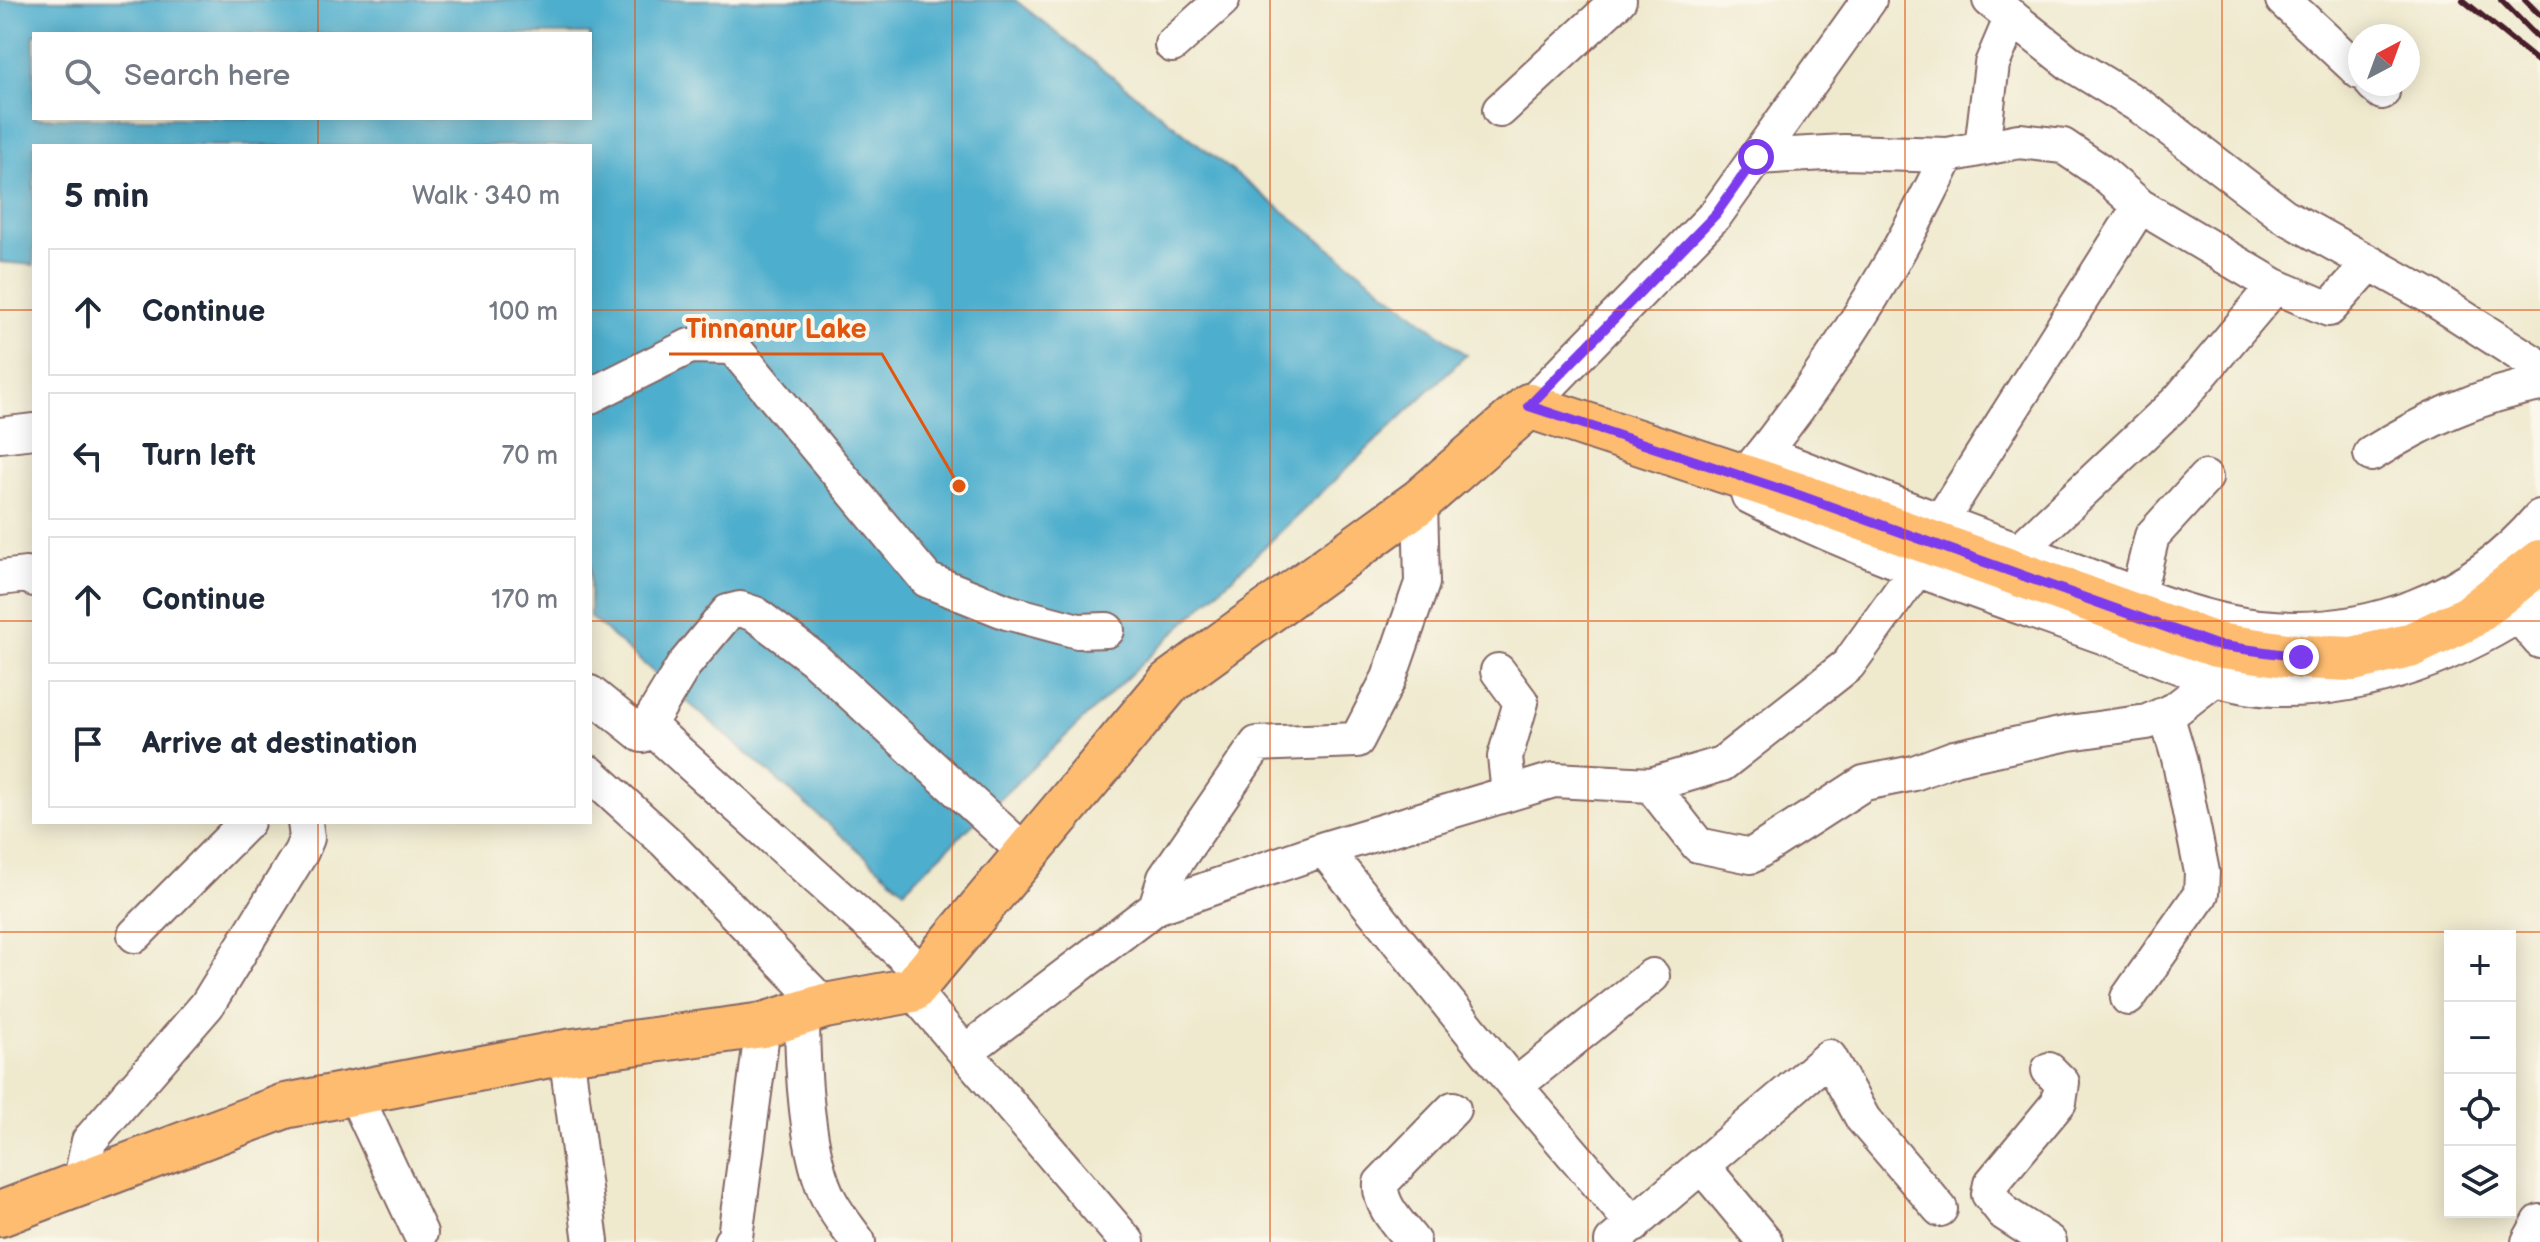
<!DOCTYPE html>
<meta charset="utf-8">
<style>
:root{--surface:#fff;--page:#f6f6f7;--text:#1f2937;--muted:#747a83;--line:#e0e1e3}
body{margin:0;font-family:"Balsamiq Sans",sans-serif;background:var(--page);color:var(--text)}
.controls{position:absolute;right:24px;bottom:24px;display:grid;overflow:hidden;border-radius:0px;box-shadow:0 4px 20px #0003}
.controls button{width:72px;height:72px;display:grid;place-items:center;padding:0;border:0;border-bottom:2px solid var(--line);background:var(--surface);color:var(--text);font:40px sans-serif}
.compass{position:absolute;left:2348px;top:24px;width:72px;height:72px;border-radius:50%;background:var(--surface);box-shadow:0 4px 20px #0003;rotate:41deg}
.stop{position:absolute;width:24px;height:24px;margin:-18px;border:6px solid #7c3aed;border-radius:50%;background:#fff}
.stop.end{background:#7c3aed;border-color:#fff;box-shadow:0 2px 8px #0008}
.list{margin:0;padding:0;list-style:none}
h2{display:flex;justify-content:space-between;align-items:center;height:104px;margin:0;padding:0 32px;font-size:34px}
h2 small{font-size:26px;font-weight:400;color:var(--muted)}
.list li{display:grid;grid-template-columns:52px 1fr auto;gap:24px;align-items:center;box-sizing:border-box;height:128px;margin:0 16px 16px;padding:0 16px;border:2px solid var(--line);border-radius:0px}
.list b{display:block;font-size:30px;white-space:nowrap}
.list em{font-size:26px;font-style:normal;color:var(--muted)}
.icon{flex:none;width:44px;height:44px;fill:none;stroke:currentColor;stroke-width:2;stroke-linecap:round;stroke-linejoin:round}
.map{position:relative;flex:none;width:2540px;height:1242px;overflow:hidden}
.search{position:absolute;background:var(--surface);box-shadow:0 4px 20px #0003;left:32px;top:32px;width:560px;height:88px;display:flex;align-items:center;gap:20px;box-sizing:border-box;padding:0 28px;border-radius:0px;color:var(--muted);font-size:30px}
.panel{position:absolute;background:var(--surface);box-shadow:0 4px 20px #0003;left:32px;top:144px;width:560px;height:680px;border-radius:0px}
.map>svg:first-child{display:block}
.water{fill:#4eaecd;stroke:#4c667c;stroke-width:2;fill-rule:evenodd}
.lines{fill:none;stroke-linecap:round;stroke-linejoin:round}
.minor-casing{stroke:#846664;stroke-width:38}
.major-casing{stroke:#846664;stroke-width:48}
.minor{stroke:#fff;stroke-width:34}
.major{stroke:#febc70;stroke-width:44}
.rail{stroke:#4a1f2b;stroke-width:6}
.route{stroke:#7c3aed;stroke-width:10}
.grid{fill:none;stroke:#e0560e;stroke-width:2;stroke-opacity:0.55}
.leader{fill:none;stroke:#e0560e;stroke-width:3}
.callout-dot{fill:#e0560e;stroke:#fbf7ec;stroke-width:3}
.callout-label{font-size:28px;text-anchor:middle;font-weight:bold;fill:#e0560e;stroke:#fbf7ec;stroke-width:8;stroke-linejoin:round;paint-order:stroke}
</style>
<div class="map">
<svg width="2540" height="1242" viewBox="0 0 2540 1242">
<rect width="100%" height="100%" fill="#fbf7ec"/>
<filter id="ink" filterUnits="userSpaceOnUse"><feTurbulence type="fractalNoise" baseFrequency=".0125" numOctaves="2"/><feDisplacementMap in="SourceGraphic" scale="16" xChannelSelector="R" yChannelSelector="G"/><feConvolveMatrix kernelMatrix="1 2 1 2 8 2 1 2 1" color-interpolation-filters="sRGB"/></filter>
<filter id="wash" filterUnits="userSpaceOnUse"><feTurbulence type="fractalNoise" baseFrequency=".006" numOctaves="4" result="noise"/><feDisplacementMap in="SourceGraphic" scale="32" xChannelSelector="R" yChannelSelector="G"/><feGaussianBlur stdDeviation="1.8" result="paint"/><feColorMatrix in="noise" values="0 0 0 0 0 0 0 0 0 0 0 0 0 0 0 0 0 1.4 0 .05"/><feComposite in="paint" operator="in"/></filter>
<g filter="url(#wash)">
<rect width="100%" height="100%" fill="#efe9ce"/>
<path class="water" d="M0,0H1015L1466,355L904,890L590,617V146H34V265L0,262ZM34,34H590V118H34Z"/>
</g>
<g filter="url(#ink)">
<g class="lines">
<defs>
<path id="minor" d="M1990,0L2071,64L2140,106L2283,215L2429,296L2540,367
M2283,0L2360,72
M1172,45L1222,0
M2373,84L2382,92
M1500,110L1619,0
M1982,148L1992,64L2012,17
M1948,155C1892,272 1825,379 1743,478L1749,496C1862,554 1983,593 2102,636C2156,656 2217,688 2275,689C2369,691 2463,654 2540,601
M1756,157L1844,152L1948,155L2019,141L2063,146L2100,171L2140,206L2275,286L2329,309L2370,263
M590,396L690,346L733,347L927,580L1007,612L1078,631L1107,630
M1529,406L1716,214L1869,0
M0,435L34,431
M1764,453C1858,490 1951,526 2046,560C2109,583 2195,621 2259,627C2366,638 2472,599 2540,517
M2371,454C2424,421 2478,395 2540,384
M1940,522L2140,206
M2019,551L2180,399L2275,286
M0,578L26,575L34,579
M2138,593L2152,536L2205,478
M2518,615L2540,641
M1498,671L1521,702L1505,757L1509,793
M590,693L642,735L684,665L728,612L740,609L755,614L813,658L1026,853
M648,725L925,975
M590,773L666,842L825,1006
M1651,785L1698,845L1751,856L1864,783L1914,773L1954,758L2069,733L2147,722L2176,709L2216,678
M1324,849L1515,1086L1634,1225
M1156,907L1165,878L1257,744L1357,740L1389,678L1422,583L1420,501
M135,935L247,822
M912,990L1127,1242
M2128,998L2201,894L2202,872L2179,758L2166,714
M802,1013C802,1064 806,1157 830,1201C838,1216 849,1229 858,1242
M566,1052L591,1242
M965,1052L1156,907L1324,849L1554,780L1651,785L1722,764L1848,665L1917,569
M1515,1086L1652,976
M354,1092L420,1233
M1702,1166L1765,1242
M80,1184L89,1141L207,1005L301,852L307,838L305,822
M731,1242L735,1237L763,1025
M1413,1242C1400,1225 1379,1206 1381,1183L1453,1109
M1612,1242L1829,1057L1863,1119L1940,1209
M2049,1242L2004,1213L1989,1194L1991,1184L2059,1102L2062,1083L2049,1070
M2529,1242L2540,1222"/>
<path id="major" d="M0,1214L285,1106L566,1052L763,1025L825,1006L912,990L1169,683L1420,501L1529,406L1798,495L2216,645L2301,657L2353,659L2409,646L2468,618L2540,562"/>
</defs>
<use href="#minor" class="minor-casing"/>
<use href="#major" class="major-casing"/>
<use href="#minor" class="minor"/>
<use href="#major" class="major"/>
<path class="rail" d="M2463,0L2540,63
M2501,0L2540,40
M2525,0L2540,15"/>
</g>
</g>
<g class="lines" filter="url(#ink)">
<path class="route" d="M1756,157L1716,214L1529,406L1798,495L2216,645L2301,657"/>
</g>
<path class="grid" d="M318,0V34M635,0V1242M952,0V1242M1270,0V1242M1588,0V1242M1905,0V1242M2222,0V1242M318,118V146M0,310H34M590,310H2540M0,621H34M590,621H2540M318,822V1242M0,932H2540"/>
<path class="leader" d="M959 486L882 354H669"/>
<circle class="callout-dot" cx="959" cy="486" r="8"/>
<g class="callout-label">
<text x="776" y="338">Tinnanur Lake</text>
</g>
</svg>
<div class="controls">
<button>+</button>
<button>−</button>
<button><svg class="icon" aria-label="locate" viewBox="0 0 24 24"><circle cx="12" cy="12" r="6"/><path d="M12 2v4M12 18v4M2 12h4M18 12h4"/></svg></button>
<button><svg class="icon" aria-label="layers" viewBox="0 0 24 24"><path d="M12 4l9 5-9 5-9-5zM3 14l9 5 9-5"/></svg></button>
</div>
<svg class="compass" viewBox="-18 -18 36 36"><path d="M0-13l5 13h-10z" fill="#e53935"/><path d="M0 13l5-13h-10z" fill="#747a83"/></svg>
<div class="stop" style="left:1756px;top:157px"></div>
<div class="stop end" style="left:2301px;top:657px"></div>
<div class="search"><svg class="icon" aria-label="search" viewBox="0 0 24 24"><circle cx="10" cy="10" r="6"/><path d="M15 15l6 6"/></svg>Search here</div>
<section class="panel">
<h2>5 min<small>Walk · 340 m</small></h2>
<ul class="list">
<li><svg class="icon" aria-label="ahead" viewBox="0 0 24 24"><path d="M12 20V5M6 11l6-6 6 6"/></svg><div><b>Continue</b></div><em>100 m</em></li>
<li><svg class="icon" aria-label="left" viewBox="0 0 24 24"><path d="M17 20v-9H6M10 6l-5 5 5 5"/></svg><div><b>Turn left</b></div><em>70 m</em></li>
<li><svg class="icon" aria-label="ahead" viewBox="0 0 24 24"><path d="M12 20V5M6 11l6-6 6 6"/></svg><div><b>Continue</b></div><em>170 m</em></li>
<li><svg class="icon" aria-label="arrive" viewBox="0 0 24 24"><path d="M6 21V4h12l-3 4 3 4H6"/></svg><div><b>Arrive at destination</b></div></li>
</ul>
</section>
</div>
